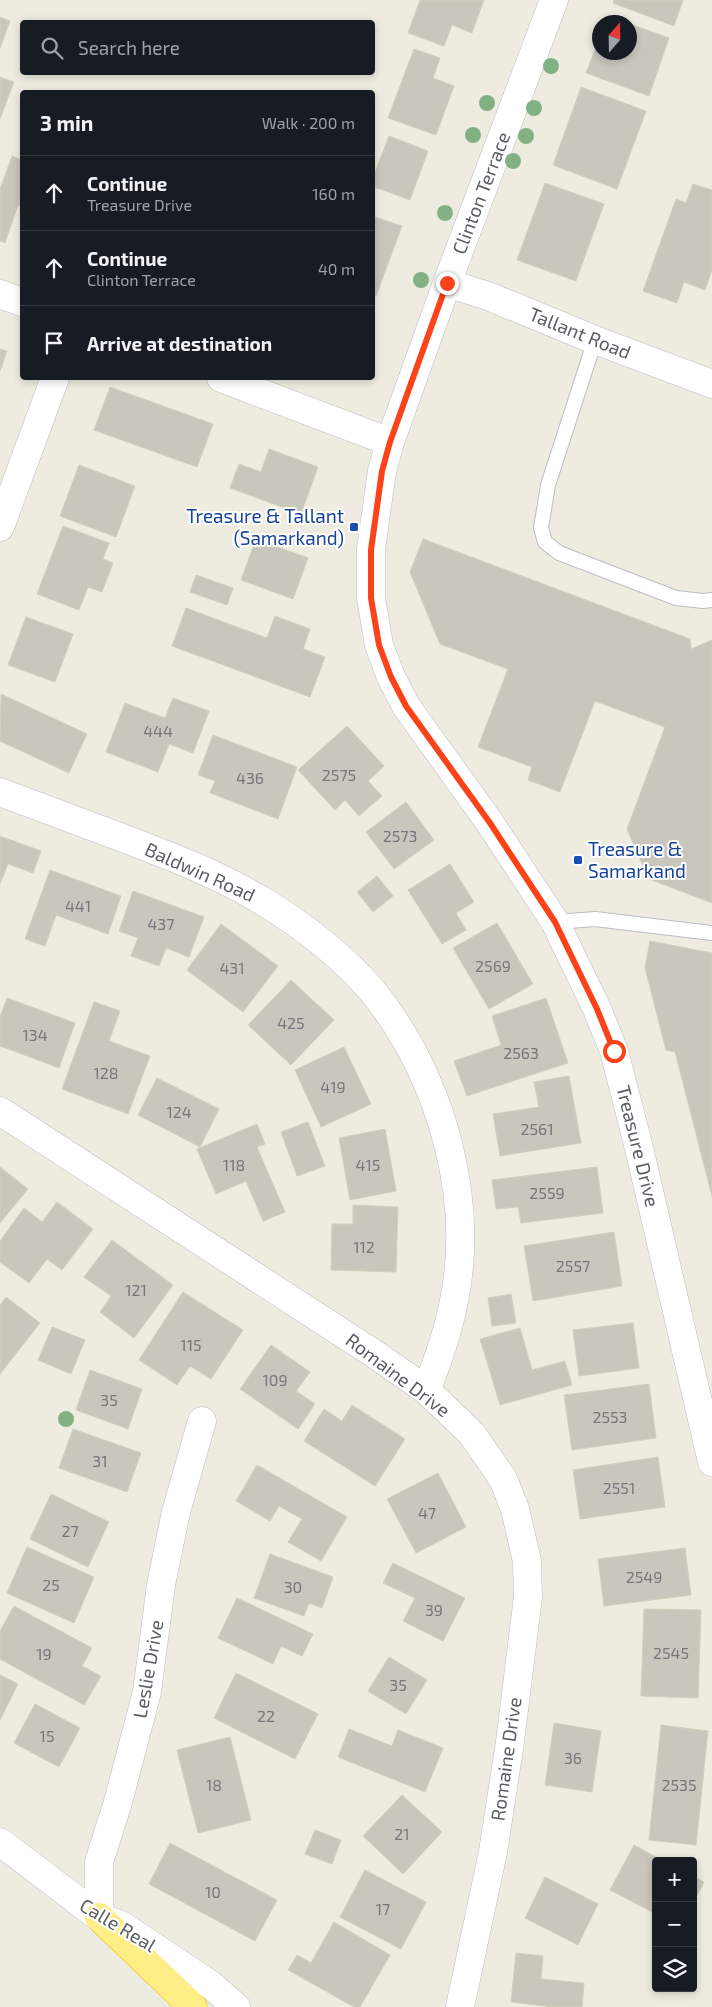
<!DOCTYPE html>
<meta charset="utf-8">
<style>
:root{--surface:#171b24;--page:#20242c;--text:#f1f3f6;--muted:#9ea1a6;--line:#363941}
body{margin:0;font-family:"Exo 2",sans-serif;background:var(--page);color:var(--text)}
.controls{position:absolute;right:15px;bottom:15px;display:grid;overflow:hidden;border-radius:5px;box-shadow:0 2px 8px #0003}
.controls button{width:45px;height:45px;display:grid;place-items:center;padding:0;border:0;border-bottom:1px solid var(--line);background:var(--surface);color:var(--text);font:25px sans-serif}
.compass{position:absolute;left:592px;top:15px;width:45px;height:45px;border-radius:50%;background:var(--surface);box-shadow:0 2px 8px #0003;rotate:20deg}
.stop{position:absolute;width:15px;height:15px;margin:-11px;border:4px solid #fc4218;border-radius:50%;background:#fff}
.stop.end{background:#fc4218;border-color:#fff;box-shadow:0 1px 5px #0008}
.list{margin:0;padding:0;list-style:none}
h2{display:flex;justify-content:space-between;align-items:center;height:65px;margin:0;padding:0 20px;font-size:21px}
h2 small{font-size:16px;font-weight:400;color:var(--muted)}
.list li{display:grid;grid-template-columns:32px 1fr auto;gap:15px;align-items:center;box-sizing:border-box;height:75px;padding:0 20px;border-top:1px solid var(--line)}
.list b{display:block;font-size:19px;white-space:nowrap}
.list p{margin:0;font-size:16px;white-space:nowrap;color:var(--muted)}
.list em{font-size:16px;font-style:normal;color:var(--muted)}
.icon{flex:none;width:28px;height:28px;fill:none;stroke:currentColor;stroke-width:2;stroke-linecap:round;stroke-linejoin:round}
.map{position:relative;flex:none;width:712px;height:2007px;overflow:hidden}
.search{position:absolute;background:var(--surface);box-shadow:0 2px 8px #0003;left:20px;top:20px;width:355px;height:55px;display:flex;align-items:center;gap:12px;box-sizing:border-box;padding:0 18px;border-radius:5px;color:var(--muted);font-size:19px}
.panel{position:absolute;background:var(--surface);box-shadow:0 2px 8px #0003;left:20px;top:90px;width:355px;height:290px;border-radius:5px}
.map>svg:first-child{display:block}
.building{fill:#c9c6bd;stroke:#d3cfbe}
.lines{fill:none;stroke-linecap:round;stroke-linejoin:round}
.lane-casing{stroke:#bbbdc4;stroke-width:16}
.street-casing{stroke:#bbbdc4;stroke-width:29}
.secondary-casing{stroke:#bbbec6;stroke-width:29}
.highway-casing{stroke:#eebd00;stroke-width:29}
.lane{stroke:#fff;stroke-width:14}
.street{stroke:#fff;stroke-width:28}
.secondary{stroke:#fff;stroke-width:28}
.highway{stroke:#ffed86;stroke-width:28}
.tree{fill:#82b284}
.route{stroke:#fc4218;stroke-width:6}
.transit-dot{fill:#1a4fb4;stroke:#fff;stroke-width:2}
.labels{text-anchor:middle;stroke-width:4;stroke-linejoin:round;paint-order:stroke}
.number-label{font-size:16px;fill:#75777a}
.street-label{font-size:19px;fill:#595d63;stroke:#fff}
.transit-label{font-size:19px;fill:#164399;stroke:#fff;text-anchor:end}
</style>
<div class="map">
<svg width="712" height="2007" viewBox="0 0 712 2007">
<rect width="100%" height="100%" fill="#eeece0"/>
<path class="building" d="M420,0H484L472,33L452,25L444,46L408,33Z
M614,0H683L674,26L613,3Z
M607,16L626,22H605Z
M0,17L10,21L0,48Z
M630,24L669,38L649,96L586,73L600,37V52H630Z
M414,49L440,58L433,78L454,86L436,135L388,118Z
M0,77L14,82L0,119Z
M581,87L646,111L617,189L553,165Z
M389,136L428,151L410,200L372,186V180Z
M12,156L22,160V206L18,205L5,243L0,241V189Z
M545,183L604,204L576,281L517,260Z
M693,184L712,190V270L705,290L684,282L677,303L643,291L676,199L686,203Z
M372,216L402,226L376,296L372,295Z
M0,349L7,351L0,371Z
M110,387L213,424L197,467L94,430Z
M269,449L318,467L301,514L230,488L239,464L261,472Z
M79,465L135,486L116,537L60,516Z
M63,526L109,543L103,559L113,563L102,592L88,587L79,610L37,594Z
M256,539L308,558L293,599L241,580Z
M423,539L690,639L691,649L712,640V903L649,879L627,829L665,727L595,701L560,792L528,780L532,767L478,747L508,669L440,644L410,572Z
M196,575L233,588L227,605L190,592Z
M186,608L267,638L275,616L310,629L303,649L325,657L310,697L172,646Z
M26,617L73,634L55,682L8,665Z
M1,694L87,734L69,773L0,741Z
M173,698L209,711L193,753L169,744L158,772L106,752L125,703L165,718Z
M347,726L384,766L368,781L382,796L359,816L345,800L335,810L298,770Z
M213,735L297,767L278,819L210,793L215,781L198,775Z
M406,802L434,840L394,869L366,832Z
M0,836L41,851L33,873L8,864L0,884Z
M450,864L474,902L456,913L466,930L442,944L408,890Z
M50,870L121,896L108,934L56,915L45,946L25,939Z
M377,876L393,896L373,912L357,892Z
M133,891L204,917L189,957L166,948L159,966L131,956L138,938L119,931Z
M497,923L533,984L489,1009L453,948Z
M221,924L278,966L243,1012L187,970Z
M650,941L712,953V1196L675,1052L666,1050L645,968Z
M291,980L334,1020L291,1065L248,1025Z
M7,998L75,1023L59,1068L0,1046V1017Z
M546,998L568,1063L467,1096L454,1061L501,1045L492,1016Z
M94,1002L120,1011L109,1041L150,1056L128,1114L62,1089Z
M344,1047L371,1104L321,1127L295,1070Z
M569,1076L581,1143L500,1156L493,1114L539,1107L534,1082Z
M157,1078L219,1109L200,1147L138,1115Z
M308,1122L325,1166L297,1176L281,1132Z
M257,1124L265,1144L257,1147L285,1212L263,1221L246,1181L216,1194L197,1149Z
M385,1129L396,1191L350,1200L339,1138Z
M0,1167L28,1189L0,1223Z
M597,1167L603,1213L521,1223L518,1207L496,1209L492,1180Z
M57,1202L93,1229L62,1270L47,1259L29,1283L0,1262V1241L24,1208L42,1222Z
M353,1205L398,1207L396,1272L331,1270L332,1224H353Z
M614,1232L622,1286L533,1301L524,1246Z
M112,1240L173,1285L134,1338L100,1312L111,1296L84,1277Z
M183,1292L243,1330L211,1379L190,1366L177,1385L139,1360Z
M511,1294L516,1323L492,1326L488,1298Z
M6,1297L40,1323L0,1374V1305Z
M633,1323L639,1368L579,1376L573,1330Z
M52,1327L85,1340L71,1374L38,1360Z
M520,1328L532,1370L565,1361L572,1385L500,1405L480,1339Z
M271,1345L310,1372L296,1391L315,1404L298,1429L240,1389Z
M90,1370L142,1389L128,1429L76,1410Z
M649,1384L656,1438L572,1450L564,1395Z
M352,1405L405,1439L375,1486L304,1441L324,1409L342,1421Z
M73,1429L141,1453L127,1492L59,1468Z
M658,1457L665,1507L580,1519L573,1470Z
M257,1465L347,1517L321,1561L288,1542L302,1519L279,1506L270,1521L236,1501Z
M438,1473L466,1527L416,1553L387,1499Z
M51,1494L109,1522L88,1567L30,1539Z
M27,1547L94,1577L74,1623L7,1593Z
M685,1548L691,1595L604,1606L598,1559Z
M270,1554L333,1577L322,1608L309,1603L304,1616L254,1598Z
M393,1563L465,1598L443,1641L403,1621L415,1598L383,1583Z
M237,1598L313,1634L302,1656L281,1646L273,1664L218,1638Z
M14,1606L92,1648L82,1666L101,1676L84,1705L0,1659V1631Z
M644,1609L701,1610L698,1698L641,1696Z
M389,1657L427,1680L406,1714L368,1691Z
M236,1673L318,1714L295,1759L214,1718Z
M0,1675L18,1684L0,1720Z
M35,1704L80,1728L59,1767L14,1743Z
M554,1723L601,1731L592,1792L545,1785Z
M661,1725L708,1731L696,1845L649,1840Z
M349,1729L392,1746L398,1730L443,1748L425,1792L338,1757Z
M230,1737L251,1820L198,1833L177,1750Z
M402,1795L442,1832L403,1874L363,1836Z
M315,1830L341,1840L332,1864L305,1854Z
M170,1843L277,1900L255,1941L149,1884Z
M634,1845L663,1861H656V1914L610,1890Z
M365,1870L426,1902L401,1949L340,1917Z
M693,1876L704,1882L693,1903Z
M545,1877L598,1904L578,1945L525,1918Z
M334,1922L390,1955L360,2007H354L288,1970L297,1955L311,1963Z
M516,1953L543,1956L541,1979L584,1983L582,2007H553L511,2002Z"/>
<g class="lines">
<defs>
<path id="lane" d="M595,340L548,485L541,528L545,542L559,553L676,598L703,601L712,600
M555,922L595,919L712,933"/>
<path id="street" d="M554,0L447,283L390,442L382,471L371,549V598L379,645L391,677L406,706L490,823L555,922L597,1009L614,1051L639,1148L712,1462
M447,283L488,296L595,340L712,384
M0,294L22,302
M221,378L390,442
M0,527L55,378
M0,792C43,808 85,824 128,840C175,858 222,876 264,902C304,926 349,961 378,998C441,1081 475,1197 454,1301C448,1332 438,1361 426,1390
M0,1111L376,1355L426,1390L472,1434L503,1479L515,1509L527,1561L528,1597L510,1742L493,1852L460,2007
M99,1917V1862L118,1802L147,1692L161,1585L176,1512L202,1421"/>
<path id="secondary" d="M0,1842L99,1917L121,1925L211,1985L236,2007"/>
<path id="highway" d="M99,1917L193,2007"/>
</defs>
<use href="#lane" class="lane-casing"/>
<use href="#street" class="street-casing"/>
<use href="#secondary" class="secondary-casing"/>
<use href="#highway" class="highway-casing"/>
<use href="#lane" class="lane"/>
<use href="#street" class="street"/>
<use href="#secondary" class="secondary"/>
<use href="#highway" class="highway"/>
</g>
<g class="tree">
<circle cx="551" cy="66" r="8"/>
<circle cx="487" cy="103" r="8"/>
<circle cx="534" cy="108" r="8"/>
<circle cx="473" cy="135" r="8"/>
<circle cx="526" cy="136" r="8"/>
<circle cx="513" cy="161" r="8"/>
<circle cx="445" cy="213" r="8"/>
<circle cx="421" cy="280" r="8"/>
<circle cx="66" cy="1419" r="8"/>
</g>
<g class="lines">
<path class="route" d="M447,283L390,442L382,471L371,550V598L379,645L391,677L406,706L490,823L555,922L597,1009L614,1051"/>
</g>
<g class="transit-dot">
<rect x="349" y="522" width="10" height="10" rx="2.5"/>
<rect x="573" y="855" width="10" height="10" rx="2.5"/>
</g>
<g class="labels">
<g class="number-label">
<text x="158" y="737">444</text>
<text x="339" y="781">2575</text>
<text x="250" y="784">436</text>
<text x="400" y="842">2573</text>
<text x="78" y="912">441</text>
<text x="161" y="930">437</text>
<text x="493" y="972">2569</text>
<text x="232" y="974">431</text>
<text x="291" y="1029">425</text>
<text x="35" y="1041">134</text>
<text x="521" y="1059">2563</text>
<text x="106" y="1079">128</text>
<text x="333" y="1093">419</text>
<text x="179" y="1118">124</text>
<text x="537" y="1135">2561</text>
<text x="234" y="1171">118</text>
<text x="368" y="1171">415</text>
<text x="547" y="1199">2559</text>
<text x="364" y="1253">112</text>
<text x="573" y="1272">2557</text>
<text x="136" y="1296">121</text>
<text x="191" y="1351">115</text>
<text x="275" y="1386">109</text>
<text x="109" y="1406">35</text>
<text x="610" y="1423">2553</text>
<text x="100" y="1467">31</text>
<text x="619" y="1494">2551</text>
<text x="427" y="1519">47</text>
<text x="70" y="1537">27</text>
<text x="644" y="1583">2549</text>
<text x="51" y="1591">25</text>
<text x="293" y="1593">30</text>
<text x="434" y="1616">39</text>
<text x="671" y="1659">2545</text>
<text x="44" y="1660">19</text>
<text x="398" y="1691">35</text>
<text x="266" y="1722">22</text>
<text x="47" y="1742">15</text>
<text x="573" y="1764">36</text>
<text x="214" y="1791">18</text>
<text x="679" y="1791">2535</text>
<text x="402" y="1840">21</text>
<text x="213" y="1898">10</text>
<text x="383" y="1915">17</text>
</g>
<g class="street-label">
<text transform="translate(481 193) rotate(-69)" y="7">Clinton Terrace</text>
<text transform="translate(580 333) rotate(22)" y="7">Tallant Road</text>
<text transform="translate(200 872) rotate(24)" y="7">Baldwin Road</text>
<text transform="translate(638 1146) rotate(76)" y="7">Treasure Drive</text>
<text transform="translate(398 1375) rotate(37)" y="7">Romaine Drive</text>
<text transform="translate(148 1669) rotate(-80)" y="7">Leslie Drive</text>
<text transform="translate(506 1759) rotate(-82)" y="7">Romaine Drive</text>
<text transform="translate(118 1925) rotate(31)" y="7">Calle Real</text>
</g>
<g class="transit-label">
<text x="344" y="523">Treasure &amp; Tallant<tspan x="344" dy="22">(Samarkand)</tspan></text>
<text x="588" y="856" text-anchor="start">Treasure &amp;<tspan x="588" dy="22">Samarkand</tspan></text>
</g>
</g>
</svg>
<div class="controls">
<button>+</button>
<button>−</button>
<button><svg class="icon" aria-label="layers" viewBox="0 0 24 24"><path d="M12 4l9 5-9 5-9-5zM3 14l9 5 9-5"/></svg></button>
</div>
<svg class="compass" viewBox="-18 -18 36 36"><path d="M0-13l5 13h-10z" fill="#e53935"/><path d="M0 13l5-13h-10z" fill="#9ea1a6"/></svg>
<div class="stop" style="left:614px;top:1051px"></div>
<div class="stop end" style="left:447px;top:283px"></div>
<div class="search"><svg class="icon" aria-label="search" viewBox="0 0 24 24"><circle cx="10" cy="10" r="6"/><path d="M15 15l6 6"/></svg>Search here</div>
<section class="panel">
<h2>3 min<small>Walk · 200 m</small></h2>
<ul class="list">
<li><svg class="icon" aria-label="ahead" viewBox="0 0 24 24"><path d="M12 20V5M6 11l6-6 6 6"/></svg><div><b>Continue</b><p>Treasure Drive</p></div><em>160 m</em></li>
<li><svg class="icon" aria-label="ahead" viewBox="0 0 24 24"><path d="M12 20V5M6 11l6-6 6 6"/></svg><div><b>Continue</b><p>Clinton Terrace</p></div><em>40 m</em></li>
<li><svg class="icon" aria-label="arrive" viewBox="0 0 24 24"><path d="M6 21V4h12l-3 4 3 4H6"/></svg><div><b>Arrive at destination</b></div></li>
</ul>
</section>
</div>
